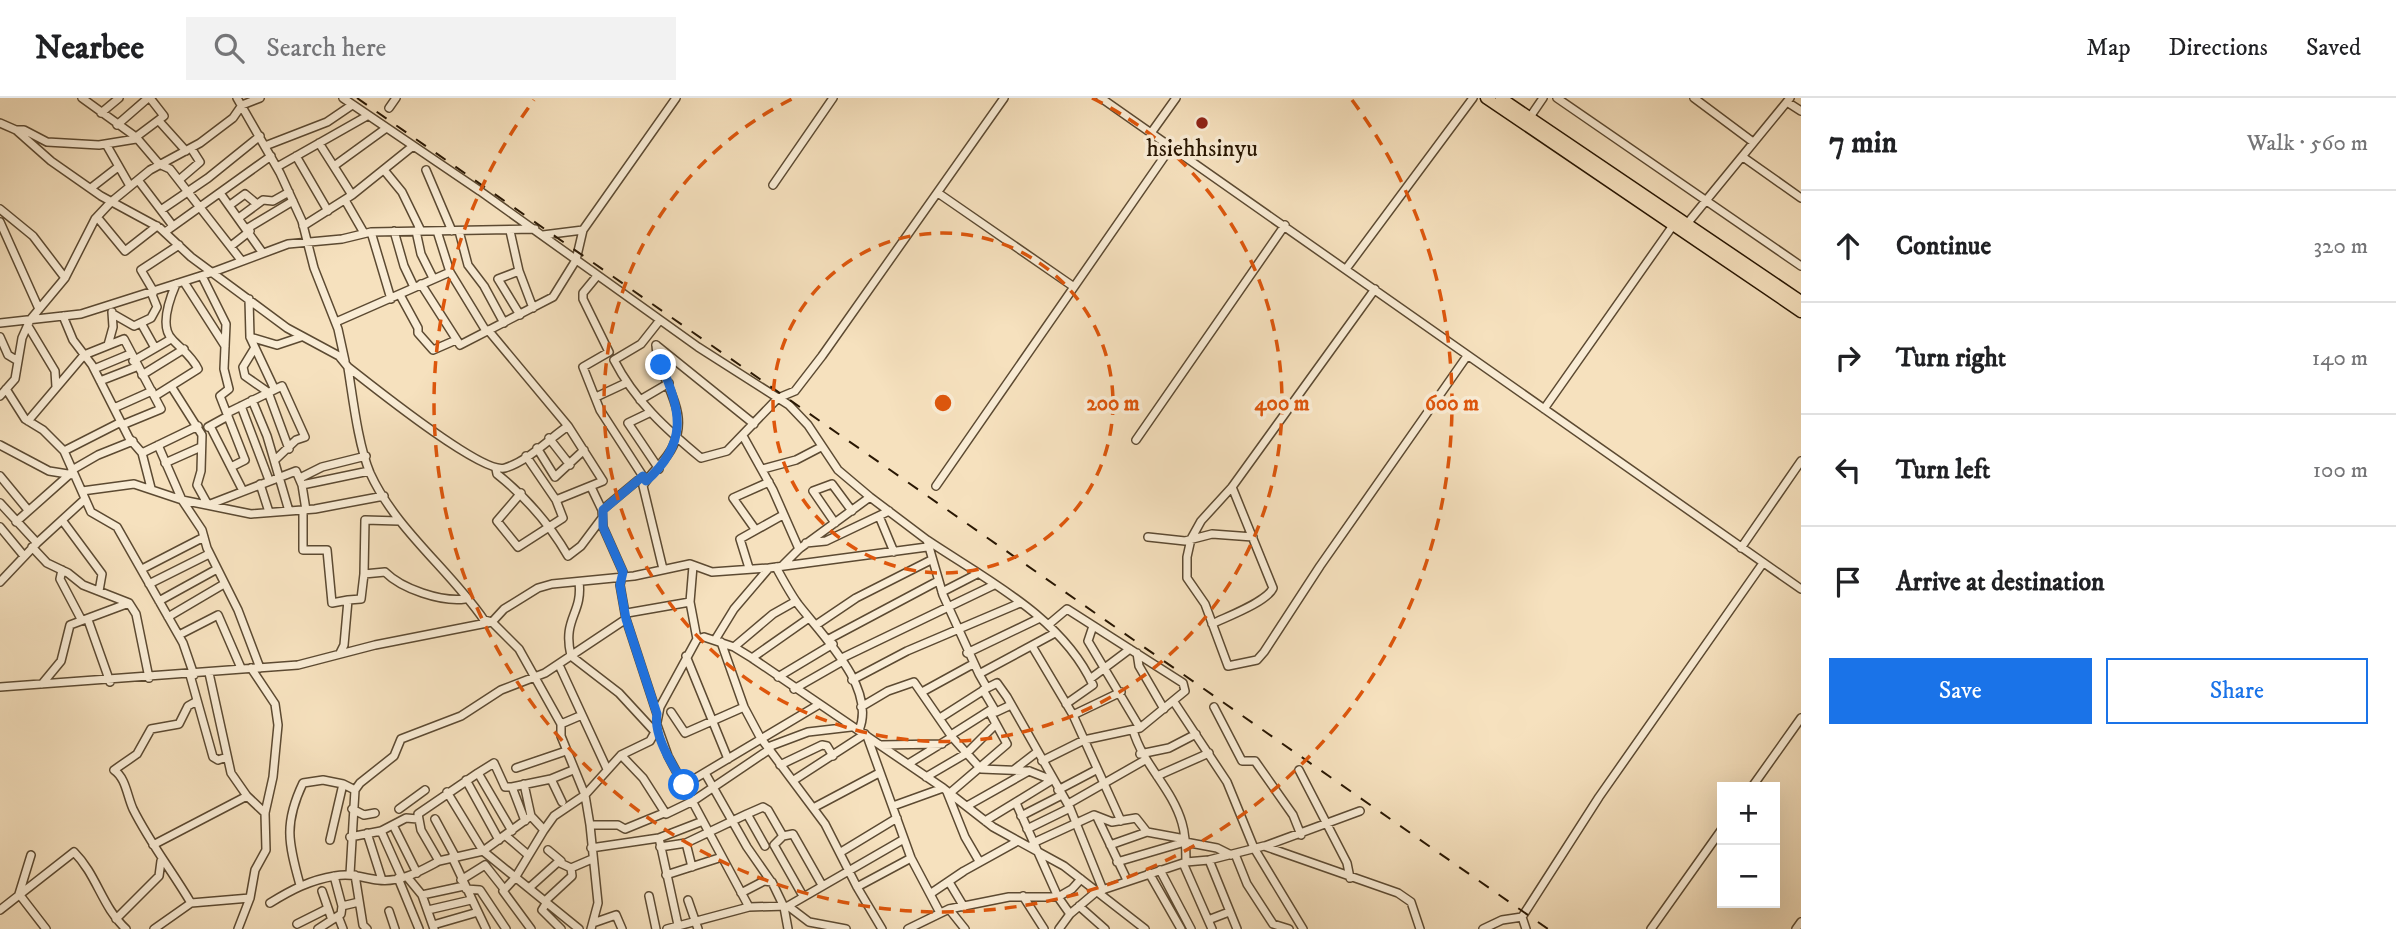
<!DOCTYPE html>
<meta charset="utf-8">
<style>
:root{--surface:#fff;--page:#f2f2f2;--text:#202124;--muted:#757577;--line:#e0e0e0;--accent:#1a73e8}
body{margin:0;font-family:"IM FELL DW Pica",serif;background:var(--page);color:var(--text)}
.controls{position:absolute;right:21px;bottom:21px;display:grid;overflow:hidden;border-radius:0px;box-shadow:0 7px 28px #0002}
.controls button{width:63px;height:63px;display:grid;place-items:center;padding:0;border:0;border-bottom:2px solid var(--line);background:var(--surface);color:var(--text);font:35px sans-serif}
.stop{position:absolute;width:21px;height:21px;margin:-16px;border:5px solid #1a73e8;border-radius:50%;background:#fff}
.stop.end{background:#1a73e8;border-color:#fff;box-shadow:0 2px 7px #0008}
.list{margin:0;padding:0;list-style:none}
h2{display:flex;justify-content:space-between;align-items:center;height:91px;margin:0;padding:0 28px;font-size:30px}
h2 small{font-size:23px;font-weight:400;color:var(--muted)}
.list li{display:grid;grid-template-columns:46px 1fr auto;gap:21px;align-items:center;box-sizing:border-box;height:112px;padding:0 28px;border-top:2px solid var(--line)}
.list b{display:block;font-size:26px;white-space:nowrap}
.list em{font-size:23px;font-style:normal;color:var(--muted)}
.actions{display:flex;gap:14px;padding:21px 28px}
.actions a{flex:1;padding:16px 0;border:2px solid var(--accent);border-radius:0px;text-align:center;font-size:24px;color:var(--accent)}
.actions .main{background:var(--accent);color:#fff}
.icon{flex:none;width:38px;height:38px;fill:none;stroke:currentColor;stroke-width:2;stroke-linecap:round;stroke-linejoin:round}
.map{position:relative;flex:none;width:1801px;height:831px;overflow:hidden}
header{display:flex;align-items:center;gap:42px;box-sizing:border-box;height:98px;padding:0 35px;background:var(--surface);border-bottom:2px solid var(--line)}
header strong{font-size:33px}
nav{display:flex;gap:38px;margin-inline-start:auto;font-size:24px}
.search{width:490px;height:63px;background:var(--page);display:flex;align-items:center;gap:18px;box-sizing:border-box;padding:0 24px;border-radius:0px;color:var(--muted);font-size:26px}
main{display:flex}
aside{flex:1;background:var(--surface)}
.map>svg:first-child{display:block}
.lines{fill:none;stroke-linecap:round;stroke-linejoin:round}
.minor-casing{stroke:#5c4a32;stroke-width:10}
.primary-casing{stroke:#291703;stroke-width:13}
.minor{stroke:#f9ecd5;stroke-width:7}
.primary{stroke:#f6e1be;stroke-width:10}
.rail{stroke:#291703;stroke-width:2;stroke-dasharray:12 12;stroke-linecap:butt}
.route{stroke:#1a73e8;stroke-width:9}
.ring{fill:none;stroke:#de560c;stroke-width:3.5;stroke-dasharray:12 9}
.poi-dot{fill:#8f2418;stroke:#f9ecd5;stroke-width:2.5}
.labels{text-anchor:middle;stroke-width:7;stroke-linejoin:round;paint-order:stroke}
.poi-label{font-size:24px;fill:#291703;stroke:#f9ecd5}
.centre{fill:#de560c;stroke:#f9ecd5;stroke-width:3.5}
.ring-label{font-size:21px;text-anchor:middle;font-weight:bold;fill:#de560c;stroke:#f9ecd5;stroke-width:7;stroke-linejoin:round;paint-order:stroke}
</style>
<header>
<strong>Nearbee</strong>
<div class="search"><svg class="icon" aria-label="search" viewBox="0 0 24 24"><circle cx="10" cy="10" r="6"/><path d="M15 15l6 6"/></svg>Search here</div>
<nav><a>Map</a><a>Directions</a><a>Saved</a></nav>
</header>
<main>
<div class="map">
<svg width="1801" height="831" viewBox="0 0 1801 831">
<rect width="100%" height="100%" fill="#f6e1be"/>
<filter id="stains"><feTurbulence type="fractalNoise" baseFrequency=".00286" numOctaves="4"/><feColorMatrix values="0 0 0 0 .2 0 0 0 0 .09 0 0 0 0 .02 0 0 0 .5 -.17"/></filter>
<radialGradient id="worn" r=".72"><stop offset=".6" stop-color="#630" stop-opacity="0"/><stop offset="1" stop-color="#630" stop-opacity=".3"/></radialGradient>
<g class="lines">
<defs>
<path id="minor" d="M82,0L136,39L159,66L170,71L241,162
M237,0L280,75L302,123L314,170L338,231L345,263
M343,0L480,93L698,249L789,307L808,327L838,372L870,399L799,451L783,467
M1101,0L1801,491
M1557,0L1801,168
M1694,0L1753,44
M1787,4L1801,13
M389,10L396,0
M101,15L119,0
M1530,19L1543,0
M159,23L186,53
M0,25L16,32L51,63L101,98L160,130L191,159L287,230L339,258L348,269C371,287 483,377 505,370C528,363 549,341 568,328
M117,27L148,0
M16,32H24L47,44L99,47L136,41
M1151,35L1176,0
M136,39L164,18L150,0
M319,45L352,97
M106,46L130,88
M265,48L327,24L352,7
M296,58L328,113
M1743,59L1801,100
M334,68L385,31
M277,69L367,18
M384,72L402,94L421,133
M426,72L452,133
M138,82L173,128
M179,82L200,64L191,50
M773,87L833,0
M91,90L118,69
M220,95L262,154
M938,95L1074,189
M345,102L364,135
M230,107L245,96L257,106
M0,111L33,138L65,180
M161,112L208,80L260,38
M97,119L125,153L157,128
M240,119L263,102L273,103L289,94
M0,124L39,211
M1686,127L1790,0
M303,128L352,97L413,48
M248,130L293,103
M394,133L404,168L414,189
M416,133L421,156L433,180
M437,133L450,174L486,233
M459,133L468,167L484,188L504,225
M510,133L519,173L533,210
M165,134L271,58
M371,134L391,201
M543,137L583,132
M231,148L250,133
M1346,171L1473,0
M519,173L498,181L520,217
M202,178L226,226L224,271L229,291L220,298L245,362L231,369
M597,178L583,195V201L609,254L583,269L600,312L646,383
M184,184L225,248
M421,186L460,247L553,199L576,162L583,132L676,0
M1375,191L1232,389L1201,423L1191,441L1187,459V480L1205,506L1228,568L1257,562L1264,554L1320,468L1467,258
M154,194L141,172L179,147
M400,197L418,230V235L433,252L456,242
M249,201L250,239L274,290
M113,216L134,228L151,220L157,209L151,194
M63,218L73,242L92,267L129,340L142,355L151,390
M660,222L641,246L614,262C635,303 666,331 701,360L727,353L778,300L795,293L822,258L1004,0
M336,224L450,174
M0,225L81,216L213,174L288,146L342,141L371,134L535,131
M141,225L155,250
M28,228L55,273L56,289
M488,232L568,328L603,383L556,402
M0,239L8,257L18,263
M250,239L277,247L301,239
M108,247L113,229L112,214
M656,247C658,283 691,310 673,348C666,364 650,374 643,388L663,471
M656,247L754,326
M254,251L243,269L245,278L268,294L289,351
M133,263L171,241
M348,270C353,301 358,346 370,375C396,432 450,472 484,522L492,524L519,551L561,626V638L585,697L590,727L598,805L591,831
M94,271L130,256
M142,277L184,251
M100,283L136,269
M171,288L202,337L201,373L197,387L208,407L296,373L302,387L306,412
M6,291L25,321L43,332L64,353L91,414L117,429L183,545L194,577
M0,298L15,281L22,240L30,222L65,180L95,121L111,104L150,72L200,45L233,20L242,7L260,0
M155,298L198,271C192,258 181,251 172,241C159,228 170,200 176,186
M596,299L626,285
M252,302L267,338L289,413
M640,302L669,285
M241,308L269,382
M114,310L152,293
M1544,311L1674,126
M651,314L628,325L659,371
M227,315L282,288L305,339L296,342L275,362
M28,323L84,257L124,241L161,311L122,327
M210,328L243,393
M208,329L228,318
M743,338L773,392L799,451
M549,340L570,367
M1136,342L1285,127
M0,347L49,373L74,377
M158,347L182,402L202,432L207,450L238,512L260,570
M537,350L555,379L584,352
M64,353L121,324
M142,355L198,328
M165,365L201,349
M496,371L497,376C527,400 549,425 568,458L581,448L602,420
M763,371L796,362L821,349
M72,372L98,357L133,343
M0,378L28,412
M300,380L322,369L366,358
M260,386L269,414
M302,387L369,373
M936,388L1171,49
M82,393L134,386L182,402L251,416L315,411L384,398
M521,395L497,423L518,449L563,420L556,402L526,358
M870,399L927,442L943,497L979,576L1055,535
M0,405L37,445
M303,412V452H327L332,505L348,502
M602,412L643,378
M879,418L894,454
M62,422L102,476L99,493
M16,424L70,376
M835,425L813,393L832,386L852,413
M0,429L24,458
M755,431L733,400L769,384
M1148,439L1185,443L1212,436L1253,439
M927,442C985,481 1062,519 1093,587L1066,606
M806,445L826,443L889,413
M32,449L47,465L68,475L83,487L129,505L136,516L149,580
M1741,450L1801,363
M693,468L690,504L697,541
M776,469C783,482 790,495 798,506C821,536 877,590 859,632
M749,470L740,441L783,417
M142,471L204,439
M62,472L60,481L81,521
M364,476L385,474C402,491 441,504 465,501
M0,484L37,445L85,401
M579,484C583,516 562,520 571,558L619,595L655,634
M149,486L209,456
M942,494L977,476
M159,503L217,471
M627,515L690,504
M168,519L224,486
M626,521L657,616
M88,522L110,584
M1212,526C1226,519 1267,504 1273,490L1232,389
M816,527L856,500L931,462
M1093,528L1088,543L1140,630
M179,537L218,517L241,570
M829,541L938,483
M715,542L734,511L769,470L927,449
M721,544L744,609L760,639L825,726L857,789L882,831
M1032,548L1073,617L1121,723
M734,549L773,516L796,503
M340,555L344,547L348,502L361,501L364,476L365,422L399,423
M967,555L1040,520
M1137,555L1139,568L1164,611
M686,558L728,661
M752,560L809,520
M842,560L994,487
M559,567L607,671
M209,575L231,675L247,698L265,715
M979,576L987,590L997,585L1007,599L1070,710L1103,792
M190,577L213,659L218,662L227,659
M778,579L833,546
M1090,581L1130,551
M852,582L907,553L1020,505
M42,586L61,563L70,527L129,505
M0,589L298,567L375,547L492,524L504,511L538,490L552,486L634,478L690,466L712,474L769,470
M794,591L843,563
M983,592L996,614L1011,607
M922,594L973,566
M1174,604L1227,684L1254,750L1303,831
M861,609L888,593L914,584L952,639L981,671L1029,673L1052,682
M1214,609L1242,663H1255L1293,717L1301,737
M671,614L685,635L744,609
M1073,617L1121,594
M940,620L987,590
M561,626L582,617
M657,627L668,658L749,809
M1133,632C1143,667 1172,690 1182,725C1186,738 1186,751 1186,764
M951,637L992,611
M867,638L911,760L939,813
M881,647L942,646
M768,649L808,634L851,629
M1140,656L1169,650L1196,636
M621,657L643,680L666,716L693,703L770,651
M1042,663L1084,642L1140,630L1185,593L1183,585L1067,511L1048,527
M908,666L952,639
M780,667L822,647L827,648L833,658
M516,670L566,653
M1015,671L1037,654
M1299,672L1347,765L1350,780
M478,675L494,665L505,689H512
M705,675L747,749L770,782
M1157,678L1209,655
M926,679L967,655L996,626
M551,681L562,704
M466,682L499,742
M794,682L865,636
M524,686L531,718
M684,687L818,607
M1752,689L1801,620
M1058,692L1096,672
M447,694L483,753L579,831
M947,694L965,739L979,763
M950,695L1007,646L989,613
M1016,705L1058,799L1070,816
M1068,706L1145,662
M893,708L943,690
M967,708L1029,673
M815,709L879,675
M352,711L364,717L375,715
M399,711L425,692
M747,716L763,709L768,712L783,738
M1021,718L1062,697
M1097,719L1127,782
M435,721L455,758
M525,723L512,689L551,681L573,672
M985,723L1052,682
M393,727L417,775
M590,727H618L625,731L664,715
M1027,731L1070,710
M381,733L402,780
M367,735L382,782
M506,738L527,756
M350,739L381,733L406,720L418,721
M659,740L678,827
M330,742L343,686L355,692
M686,745L747,716L765,748
M1033,745L1094,717L1112,724L1136,720L1147,734L1185,741
M153,747L247,698
M1110,747L1147,734
M1265,748L1360,713
M660,749L686,745L692,769
M591,750L659,740L703,723
M548,752L561,763
M841,754L897,720
M1235,756L1247,786L1273,826L1289,831
M31,757L19,796L46,831
M452,759L486,831
M1209,762L1237,831
M439,763L483,753L531,718L544,732L554,718L585,697L621,657L650,643L655,634L660,609L697,541L704,539L734,549L752,560L943,690L993,729L1064,768L1145,831
M1117,764L1185,744L1217,750L1231,757
M1183,765L1212,831
M1160,772L1191,831
M1149,775L1181,831
M350,776L355,692L360,685L394,658L401,641L461,618L501,592L545,575L626,521L620,487L623,474L603,429L602,412L591,389
M355,777L363,827L367,831
M666,777L722,759
M334,778L342,808
M398,780L419,831
M408,780L422,797L434,831
M461,782L485,767L504,791
M949,784L964,809
M300,787C288,744 284,725 303,685L323,682L343,686
M857,789L911,760
M529,790L558,764L571,770L592,761
M466,791L480,792L506,831
M322,793L332,822
M741,795L764,783L772,784L784,809L788,831
M930,796L964,773L1018,743
M422,797L464,788
M649,798L656,831
M803,798L774,747L783,738L793,736L822,787
M1023,798L1044,831
M688,802L698,831
M545,803L572,778L571,770
M547,804L542,812L561,831
M191,805C172,773 150,745 133,711C127,698 126,680 114,672L137,656L151,631L179,626L188,608L197,603
M270,805C291,792 310,782 335,778C351,775 363,780 378,782C400,785 420,773 439,763L421,732L418,716L478,675L512,733
M788,808L904,741
M1079,808L1105,831
M949,811L965,831
M0,812L74,754C97,777 102,809 126,831
M428,812L471,802
M389,813L395,831
M338,818L343,831
M1522,819L1599,699L1763,465
M1522,819L1526,831
M116,821L159,778L161,763
M1208,822L1229,814
M593,825L616,817L622,831
M297,826L327,811
M433,827L478,814
M154,831L191,805L250,800
M238,831L250,800L255,772L266,752L265,715L273,679L278,627L275,606L251,570
M318,831L341,816L342,808L359,804
M531,831L503,793L515,780L544,732
M667,831L749,809L788,808L809,824L846,831
M908,831L949,811L1009,799H1058L1072,791L1081,781
M1059,831L1070,816L1096,794L1186,764L1209,762L1264,748L1398,795L1411,804L1420,831
M1483,831L1502,822L1522,819
M1651,831L1722,731
M1796,831L1801,824"/>
<path id="primary" d="M1486,0L1801,214
M1501,0L1801,203"/>
</defs>
<use href="#minor" class="minor-casing"/>
<use href="#primary" class="primary-casing"/>
<use href="#minor" class="minor"/>
<use href="#primary" class="primary"/>
<path class="rail" d="M357,0L1548,831"/>
</g>
<g class="lines">
<path class="route" d="M661,267C682,313 688,346 646,383L643,378L603,412V429L623,474L620,487L626,521L657,616C653,638 673,667 684,687"/>
</g>
<g class="ring">
<circle cx="943" cy="305" r="170"/>
<path d="M1092 0A339 339 0 1 1 794 0"/>
<path d="M1352 2A509 509 0 1 1 534 2"/>
</g>
<circle class="poi-dot" cx="1202" cy="25" r="7"/>
<g class="labels">
<g class="poi-label">
<text x="1202" y="58">hsiehhsinyu</text>
</g>
</g>
<circle cx="943" cy="305" r="10" class="centre"/>
<g class="ring-label">
<text x="1113" y="312">200 m</text>
<text x="1282" y="312">400 m</text>
<text x="1452" y="312">600 m</text>
</g>
<rect width="100%" height="100%" filter="url(#stains)"/>
<rect width="100%" height="100%" fill="url(#worn)"/>
</svg>
<div class="controls">
<button>+</button>
<button>−</button>
</div>
<div class="stop" style="left:684px;top:687px"></div>
<div class="stop end" style="left:661px;top:267px"></div>
</div>
<aside>
<h2>7 min<small>Walk · 560 m</small></h2>
<ul class="list">
<li><svg class="icon" aria-label="ahead" viewBox="0 0 24 24"><path d="M12 20V5M6 11l6-6 6 6"/></svg><div><b>Continue</b></div><em>320 m</em></li>
<li><svg class="icon" aria-label="right" viewBox="0 0 24 24"><path d="M7 20v-9h11M14 6l5 5-5 5"/></svg><div><b>Turn right</b></div><em>140 m</em></li>
<li><svg class="icon" aria-label="left" viewBox="0 0 24 24"><path d="M17 20v-9H6M10 6l-5 5 5 5"/></svg><div><b>Turn left</b></div><em>100 m</em></li>
<li><svg class="icon" aria-label="arrive" viewBox="0 0 24 24"><path d="M6 21V4h12l-3 4 3 4H6"/></svg><div><b>Arrive at destination</b></div></li>
</ul>
<div class="actions"><a class="main">Save</a><a>Share</a></div>
</aside>
</main>
